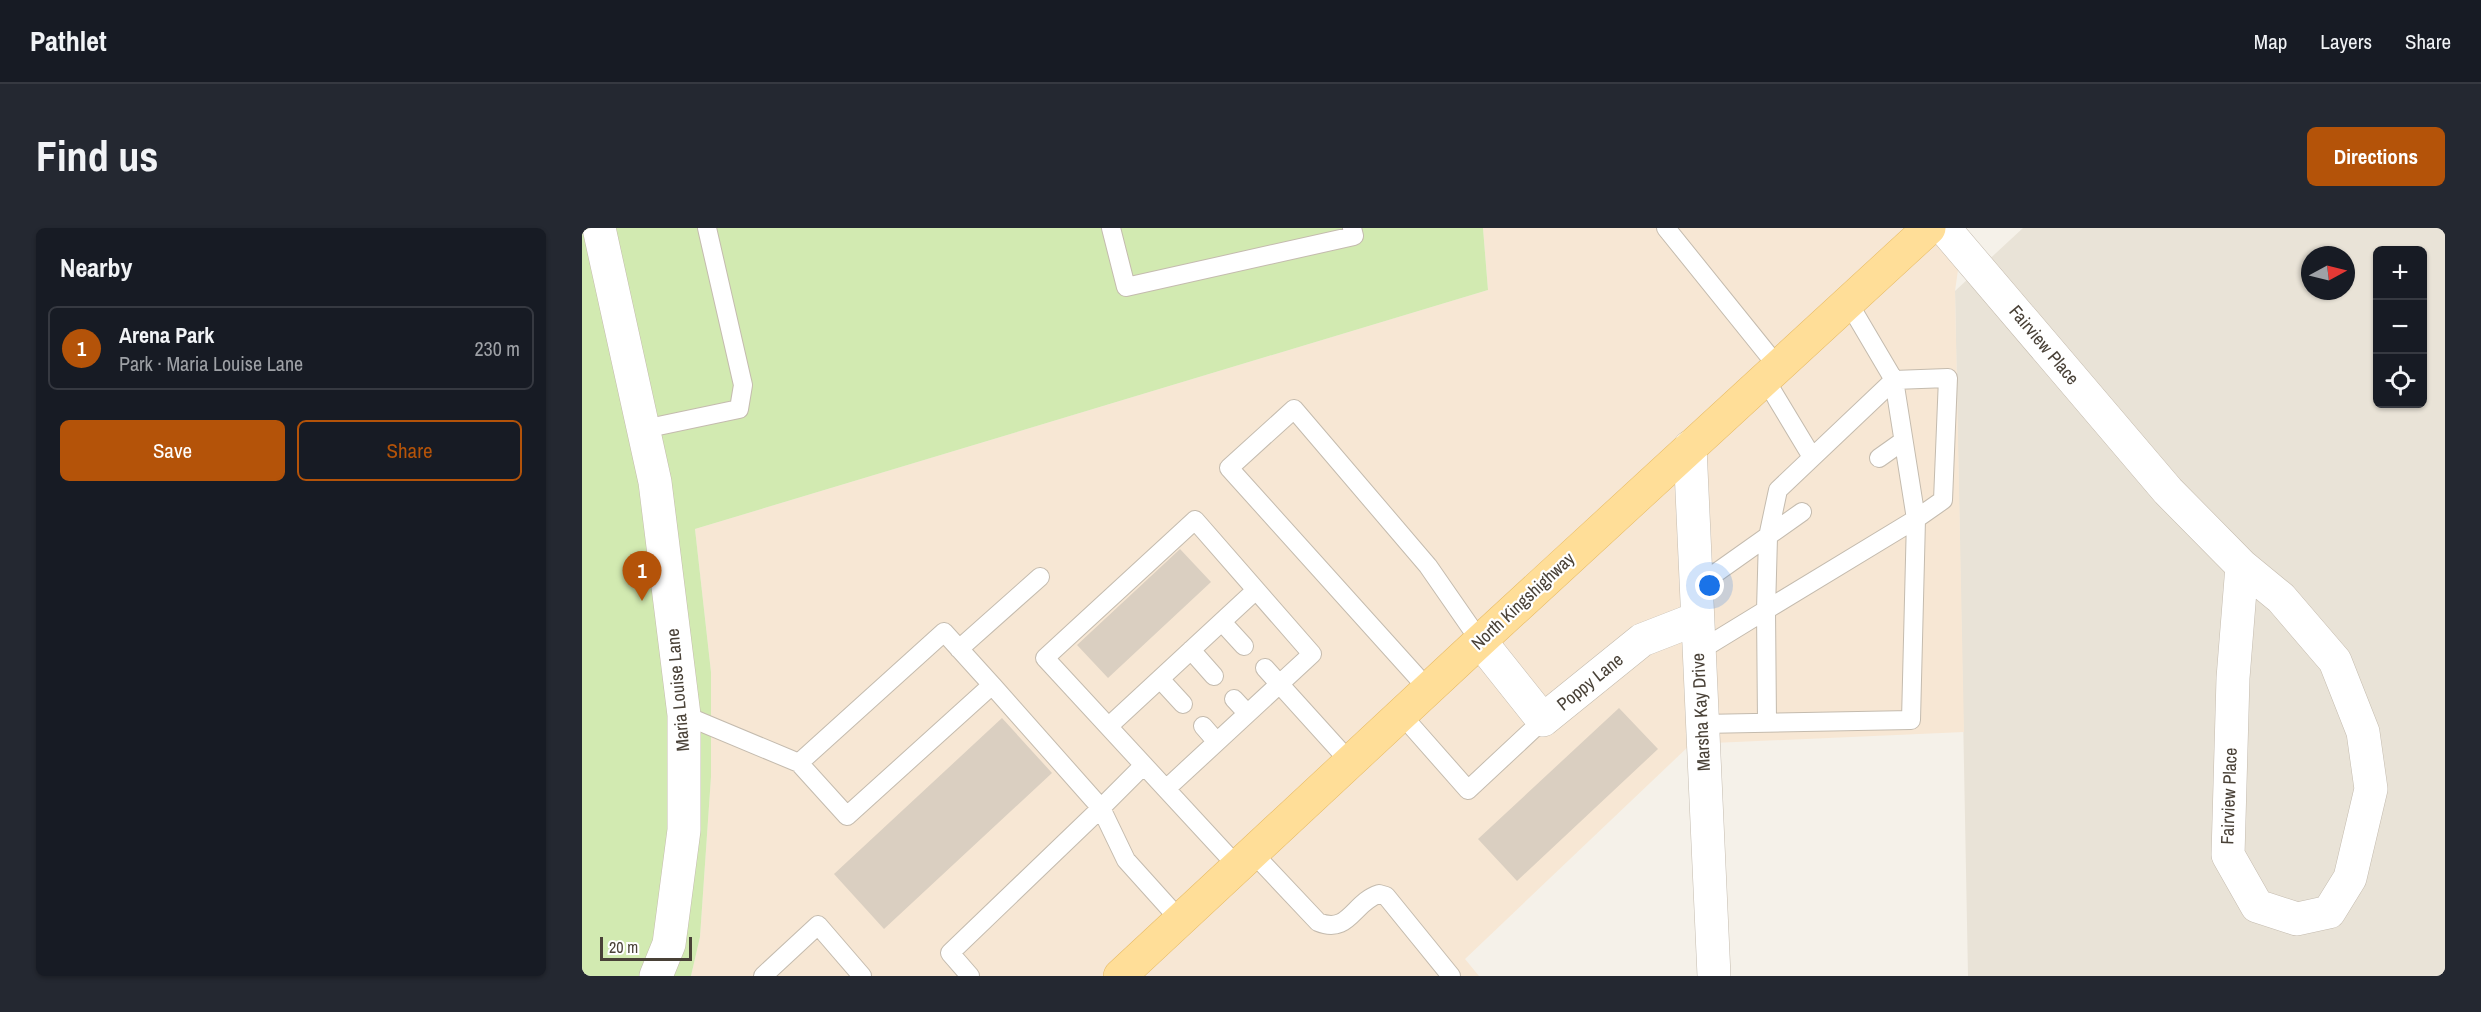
<!DOCTYPE html>
<meta charset="utf-8">
<style>
:root{--surface:#171b24;--page:#242831;--text:#f1f3f6;--muted:#9ea1a6;--line:#363941;--accent:#b45309}
body{margin:0;font-family:"Archivo Narrow",sans-serif;background:var(--page);color:var(--text)}
.controls{position:absolute;right:18px;top:18px;display:grid;overflow:hidden;border-radius:9px;box-shadow:0 2px 4px #0004}
.controls button{width:54px;height:54px;display:grid;place-items:center;padding:0;border:0;border-bottom:2px solid var(--line);background:var(--surface);color:var(--text);font:30px sans-serif}
.compass{position:absolute;left:1719px;top:18px;width:54px;height:54px;border-radius:50%;background:var(--surface);box-shadow:0 2px 4px #0004;rotate:83deg}
.scale{position:absolute;left:18px;bottom:15px;width:92px;box-sizing:border-box;padding-left:6px;border:3px solid #494137;border-top:0;font-size:16px;line-height:21px;white-space:nowrap;color:#494137;-webkit-text-stroke:4px #fff;paint-order:stroke}
.you{position:absolute;left:1128px;top:358px;width:21px;height:21px;margin:-15px;border:4px solid #fff;border-radius:50%;background:#1a73e8;box-shadow:0 0 0 9px #1a73e833}
.badge{display:grid;place-items:center;width:39px;height:39px;border-radius:50%;background:var(--accent);color:#fff;font-size:20px;font-weight:700}
.pin{position:absolute;translate:-50% -50px;filter:drop-shadow(0 2px 3px #0008)}
.pin::after{content:'';position:absolute;top:32px;width:21px;height:18px;background:inherit;clip-path:polygon(0 0,100% 0,50% 100%)}
.list{margin:0;padding:0;list-style:none}
h2{display:flex;justify-content:space-between;align-items:center;height:78px;margin:0;padding:0 24px;font-size:26px}
h2 small{font-size:20px;font-weight:400;color:var(--muted)}
.list li{display:grid;grid-template-columns:39px 1fr auto;gap:18px;align-items:center;box-sizing:border-box;height:84px;margin:0 12px 12px;padding:0 12px;border:2px solid var(--line);border-radius:9px}
.list b{display:block;font-size:22px;white-space:nowrap}
.list p{margin:0;font-size:20px;white-space:nowrap;color:var(--muted)}
.list em{font-size:20px;font-style:normal;color:var(--muted)}
.actions{display:flex;gap:12px;padding:18px 24px}
.actions a{flex:1;padding:14px 0;border:2px solid var(--accent);border-radius:9px;text-align:center;font-size:21px;color:var(--accent)}
.actions .main{background:var(--accent);color:#fff}
.icon{flex:none;width:33px;height:33px;fill:none;stroke:currentColor;stroke-width:2;stroke-linecap:round;stroke-linejoin:round}
.map{position:relative;flex:none;width:1863px;height:748px;overflow:hidden;border-radius:9px}
header{display:flex;align-items:center;gap:36px;box-sizing:border-box;height:84px;padding:0 30px;background:var(--surface);border-bottom:2px solid var(--line)}
header strong{font-size:28px}
nav{display:flex;gap:33px;margin-inline-start:auto;font-size:21px}
.intro{display:flex;align-items:center;justify-content:space-between;box-sizing:border-box;height:144px;padding:0 36px}
h1{margin:0;font-size:42px}
.button{padding:15px 27px;border-radius:9px;background:var(--accent);color:#fff;font-size:21px;font-weight:700}
main{display:flex;gap:36px;padding:0 36px}
aside{flex:1;background:var(--surface);border-radius:9px;box-shadow:0 2px 4px #0004}
.map>svg:first-child{display:block}
.residential{fill:#e9e3d7;fill-rule:evenodd}
.commercial{fill:#f7e7d4}
.green{fill:#d2eab1}
.building{fill:#dacfc1}
.lines{fill:none;stroke-linecap:round;stroke-linejoin:round}
.service-casing{stroke:#c4bbae;stroke-width:20}
.minor-casing{stroke:#c4bbae;stroke-width:34}
.primary-casing{stroke:#e7bb65;stroke-width:34}
.service{stroke:#fff;stroke-width:18}
.minor{stroke:#fff;stroke-width:33}
.primary{stroke:#ffde98;stroke-width:33}
.labels{text-anchor:middle;stroke-width:4.5;stroke-linejoin:round;paint-order:stroke}
.street-label{font-size:18px;fill:#494137;stroke:#fff}
</style>
<header>
<strong>Pathlet</strong>
<nav><a>Map</a><a>Layers</a><a>Share</a></nav>
</header>
<div class="intro"><h1>Find us</h1><a class="button">Directions</a></div>
<main>
<aside>
<h2>Nearby<small></small></h2>
<ul class="list">
<li><span class="badge">1</span><div><b>Arena Park</b><p>Park · Maria Louise Lane</p></div><em>230 m</em></li>
</ul>
<div class="actions"><a class="main">Save</a><a>Share</a></div>
</aside>
<div class="map">
<svg width="1863" height="748" viewBox="0 0 1863 748">
<rect width="100%" height="100%" fill="#f5f1e9"/>
<path class="residential" d="M1441,0H1863V748H1386L1373,63ZM1796,22H1840V176H1796ZM1728,27H1764V63H1728Z"/>
<path class="commercial" d="M901,0H1382L1373,63L1382,504L1109,516L883,731L897,748H109L118,709L129,549V444L113,301L906,62Z"/>
<path class="green" d="M0,0H901L906,62L113,301L129,444V549L118,709L109,748H0Z"/>
<path class="building" d="M598,321L629,354L526,450L495,417Z
M1037,480L1076,521L935,653L896,611Z
M420,490L470,545L302,701L252,646Z"/>
<g class="lines">
<defs>
<path id="service" d="M529,0L544,59L772,8L770,0
M1084,0L1196,139
M1366,150L1361,272L1334,291L1312,152Z
M1183,151L1230,229
M62,201L157,181L161,157L125,0
M1297,230L1321,213
M1114,359L1220,284
M640,394L662,418
M377,421L458,349
M609,422L632,448
M1117,423L1184,382L1185,494
M683,440L768,534
M578,451L601,476
M410,457L519,580L562,537
M846,461L647,240L712,181L846,338L898,413
M652,471L665,485
M819,486L886,562L961,492
M102,487L217,535L265,588L410,457L362,404L217,535
M1120,496L1329,492L1334,291L1184,382L1186,309L1196,262L1312,152L1266,74
M527,498L674,362
M621,498L634,513
M584,561L730,426L613,292L463,430L656,639
M671,625L736,694C767,707 771,674 797,666L804,668L869,748
M181,748L236,697L280,748
M388,748L368,725L519,580L544,632L598,692"/>
<path id="minor" d="M17,0L73,254L102,487V602L87,716L74,748
M1362,0L1586,263L1660,338L1699,370L1753,433L1781,504L1789,561L1768,650L1747,684L1715,691L1675,678L1646,627L1651,450L1660,338
M1108,219L1132,748
M898,413L961,492L1060,412L1114,391"/>
<path id="primary" d="M538,748L898,413L1347,0"/>
</defs>
<use href="#service" class="service-casing"/>
<use href="#minor" class="minor-casing"/>
<use href="#primary" class="primary-casing"/>
<use href="#service" class="service"/>
<use href="#minor" class="minor"/>
<use href="#primary" class="primary"/>
</g>
<g class="labels">
<g class="street-label">
<text transform="translate(1462 117) rotate(50)" y="6">Fairview Place</text>
<text transform="translate(941 373) rotate(-43)" y="6">North Kingshighway</text>
<text transform="translate(1008 454) rotate(-39)" y="6">Poppy Lane</text>
<text transform="translate(96 462) rotate(-95)" y="6">Maria Louise Lane</text>
<text transform="translate(1119 484) rotate(-93)" y="6">Marsha Kay Drive</text>
<text transform="translate(1647 568) rotate(-88)" y="6">Fairview Place</text>
</g>
</g>
</svg>
<div class="controls">
<button>+</button>
<button>−</button>
<button><svg class="icon" aria-label="locate" viewBox="0 0 24 24"><circle cx="12" cy="12" r="6"/><path d="M12 2v4M12 18v4M2 12h4M18 12h4"/></svg></button>
</div>
<svg class="compass" viewBox="-18 -18 36 36"><path d="M0-13l5 13h-10z" fill="#e53935"/><path d="M0 13l5-13h-10z" fill="#9ea1a6"/></svg>
<div class="scale">20 m</div>
<div class="you"></div>
<div class="pin badge" style="left:60px;top:373px">1</div>
</div>
</main>
